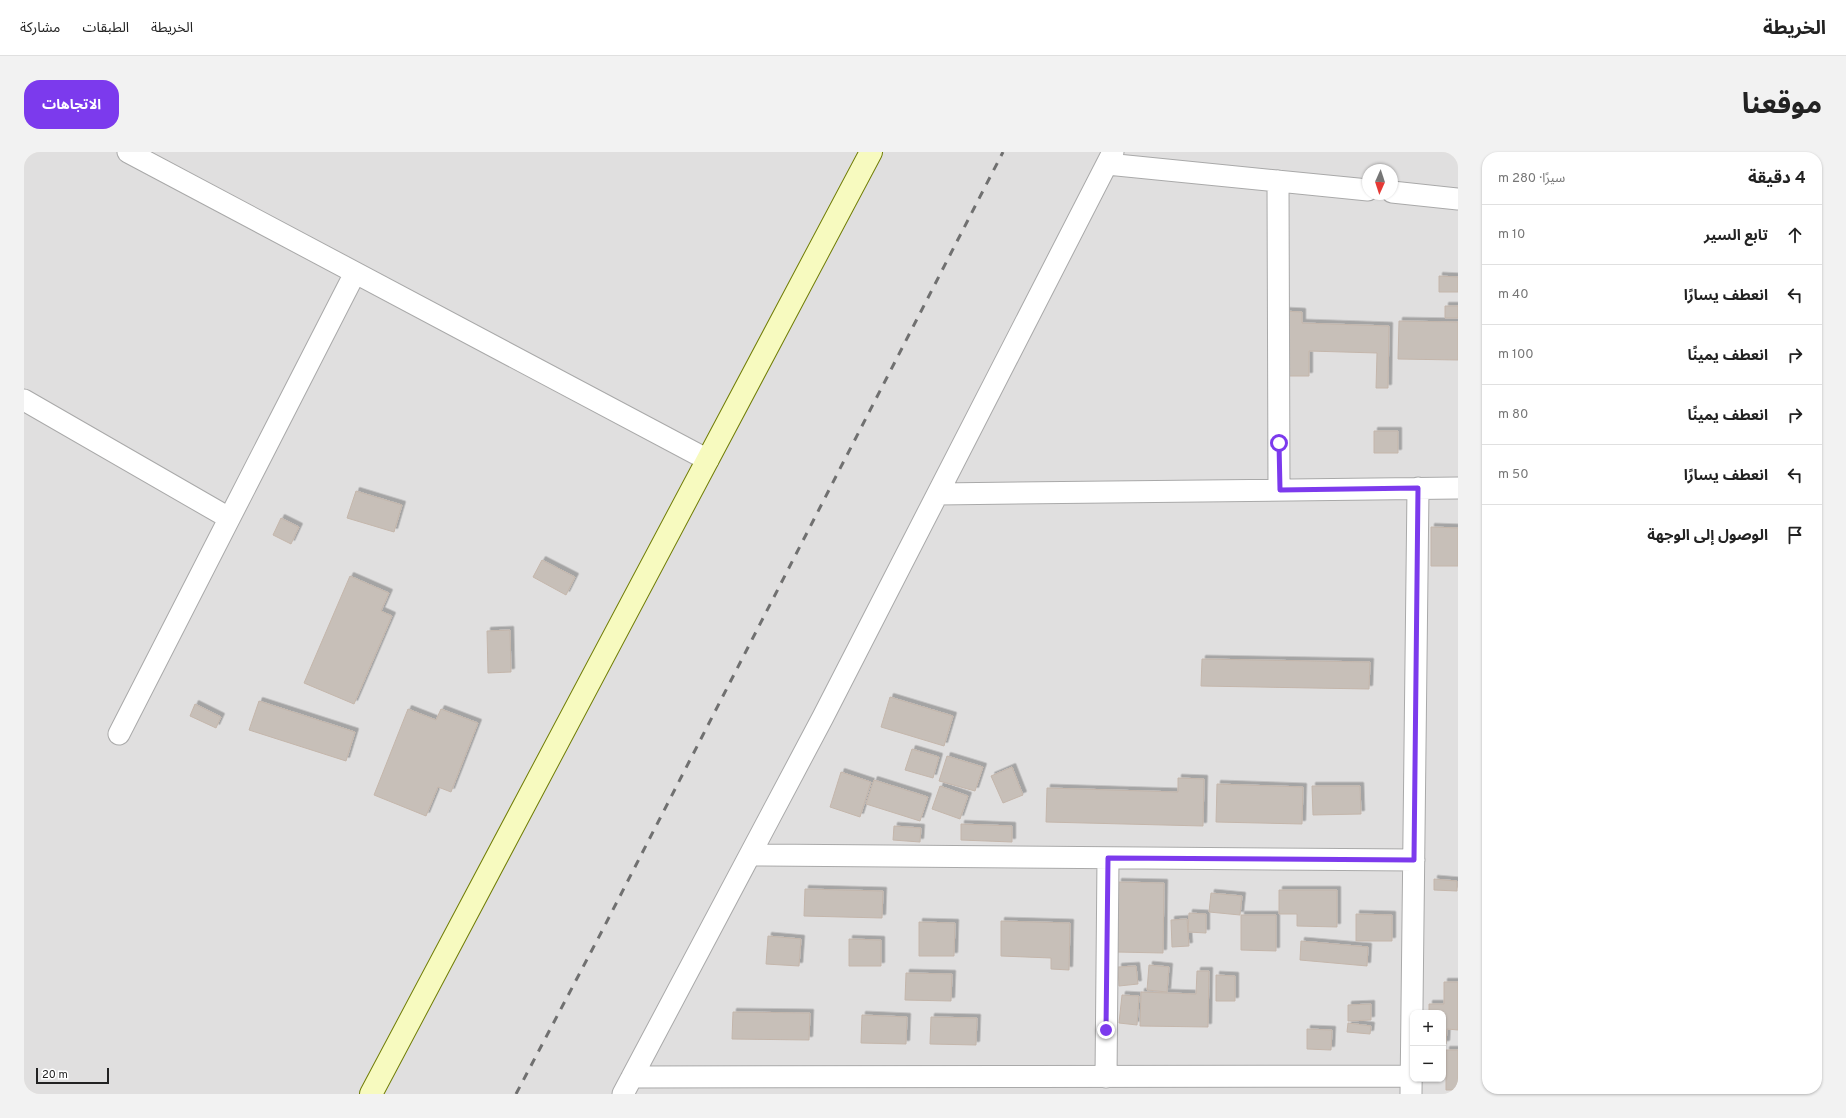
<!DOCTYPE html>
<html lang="ar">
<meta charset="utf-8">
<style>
:root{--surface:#fff;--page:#f2f2f2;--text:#222;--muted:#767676;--line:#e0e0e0;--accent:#7c3aed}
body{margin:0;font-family:Overpass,"Noto Sans Arabic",sans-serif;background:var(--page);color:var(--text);direction:rtl}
.controls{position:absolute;right:12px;bottom:12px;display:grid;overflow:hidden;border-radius:8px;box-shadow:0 1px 3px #0004}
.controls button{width:36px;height:36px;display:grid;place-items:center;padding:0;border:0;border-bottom:1px solid var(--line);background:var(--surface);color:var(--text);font:20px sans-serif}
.compass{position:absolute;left:1338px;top:12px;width:36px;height:36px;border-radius:50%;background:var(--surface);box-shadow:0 1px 3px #0004;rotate:183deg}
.scale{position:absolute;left:12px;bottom:10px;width:73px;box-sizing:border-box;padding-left:4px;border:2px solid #222;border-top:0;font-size:11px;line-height:14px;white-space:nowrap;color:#222;-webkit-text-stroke:3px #fff;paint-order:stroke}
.stop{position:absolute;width:12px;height:12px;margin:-9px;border:3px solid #7c3aed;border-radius:50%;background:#fff}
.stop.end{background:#7c3aed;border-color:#fff;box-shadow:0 1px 4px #0008}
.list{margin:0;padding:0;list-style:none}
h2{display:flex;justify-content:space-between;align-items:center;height:52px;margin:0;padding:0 16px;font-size:17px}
h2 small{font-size:13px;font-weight:400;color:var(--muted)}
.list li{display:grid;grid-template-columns:26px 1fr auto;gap:12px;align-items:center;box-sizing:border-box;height:60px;padding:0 16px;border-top:1px solid var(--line)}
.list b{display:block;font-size:15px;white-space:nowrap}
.list em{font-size:13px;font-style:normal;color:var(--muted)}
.icon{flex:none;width:22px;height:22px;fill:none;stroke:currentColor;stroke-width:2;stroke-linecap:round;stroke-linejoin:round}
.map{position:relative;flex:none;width:1434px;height:942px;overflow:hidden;direction:ltr;border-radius:16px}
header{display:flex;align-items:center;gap:24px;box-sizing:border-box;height:56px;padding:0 20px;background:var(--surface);border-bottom:1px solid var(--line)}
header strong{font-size:19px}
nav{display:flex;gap:22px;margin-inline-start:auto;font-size:14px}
.intro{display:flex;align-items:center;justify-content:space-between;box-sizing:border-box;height:96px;padding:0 24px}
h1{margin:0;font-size:28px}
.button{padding:10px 18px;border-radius:16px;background:var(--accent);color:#fff;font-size:14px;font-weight:700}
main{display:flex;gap:24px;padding:0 24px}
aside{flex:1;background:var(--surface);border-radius:16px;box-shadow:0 1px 3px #0004}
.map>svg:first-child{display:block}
.residential{fill:#e0dfdf;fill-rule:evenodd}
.building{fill:#c7bfb8;stroke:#c4b6ab;filter:url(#shadow)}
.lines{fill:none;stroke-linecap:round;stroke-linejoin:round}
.street-casing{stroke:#a9a9a9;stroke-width:23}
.secondary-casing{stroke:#707d05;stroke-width:24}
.street{stroke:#fff;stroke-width:21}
.secondary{stroke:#f7fabf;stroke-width:22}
.rail{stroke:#707070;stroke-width:3;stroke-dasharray:8 8;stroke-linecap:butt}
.route{stroke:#7c3aed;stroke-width:5}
</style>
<header>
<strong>الخريطة</strong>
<nav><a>الخريطة</a><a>الطبقات</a><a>مشاركة</a></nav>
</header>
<div class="intro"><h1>موقعنا</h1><a class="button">الاتجاهات</a></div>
<main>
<aside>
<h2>4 دقيقة<small>سيرًا · 280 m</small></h2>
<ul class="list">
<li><svg class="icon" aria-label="ahead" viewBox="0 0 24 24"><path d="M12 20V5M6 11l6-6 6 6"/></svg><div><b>تابع السير</b></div><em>10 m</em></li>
<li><svg class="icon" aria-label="left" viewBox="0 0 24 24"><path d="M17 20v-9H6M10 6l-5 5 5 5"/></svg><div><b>انعطف يسارًا</b></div><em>40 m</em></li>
<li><svg class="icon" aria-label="right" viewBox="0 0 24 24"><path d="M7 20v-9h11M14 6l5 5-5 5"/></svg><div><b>انعطف يمينًا</b></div><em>100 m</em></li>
<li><svg class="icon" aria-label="right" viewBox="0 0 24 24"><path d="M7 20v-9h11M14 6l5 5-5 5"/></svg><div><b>انعطف يمينًا</b></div><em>80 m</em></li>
<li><svg class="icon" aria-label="left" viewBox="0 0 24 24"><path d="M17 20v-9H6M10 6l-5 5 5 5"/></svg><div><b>انعطف يسارًا</b></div><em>50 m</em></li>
<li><svg class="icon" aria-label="arrive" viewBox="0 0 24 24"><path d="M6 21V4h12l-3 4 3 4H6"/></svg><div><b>الوصول إلى الوجهة</b></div></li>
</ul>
</aside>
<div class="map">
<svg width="1434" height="942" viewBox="0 0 1434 942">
<defs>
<filter id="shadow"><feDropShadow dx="3.5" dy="-3.5" stdDeviation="0" flood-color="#0004"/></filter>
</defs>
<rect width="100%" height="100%" fill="#f2efe9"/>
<path class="residential" d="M0,0H1434V942H0ZM1344,18H1368V42H1344ZM1389,861H1419V927H1389Z"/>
<path class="building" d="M1415,124L1434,125V140H1415Z
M1421,154H1434V166H1421Z
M1259,159L1278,160V171L1365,174L1364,236H1352L1353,201L1285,199V224H1261Z
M1375,169L1434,170V208L1374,207Z
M1350,279H1374V301H1350Z
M332,339L378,353L370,380L323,366Z
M257,366L275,375L267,392L249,383Z
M1407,375L1434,376V414H1407Z
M518,408L551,425L542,443L509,425Z
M326,424L365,441L357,459L368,464L330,552L280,531Z
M486,478L487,520L464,521L463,479Z
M1178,507L1346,510L1345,537L1177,534Z
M866,545L929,564L920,594L857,575Z
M235,549L331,580L322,609L225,578Z
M171,552L197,565L192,576L166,564Z
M384,557L412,568L417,557L454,571L427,640L414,635L402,664L350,643Z
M888,597L915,605L909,626L881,618Z
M923,604L959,615L951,639L915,629Z
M988,615L999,643L979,651L967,624Z
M817,620L847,630L836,665L806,655Z
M1154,626L1180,627L1179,674L1022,670L1023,636L1154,640Z
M850,628L904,645L896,669L842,652Z
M1193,632L1279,635L1278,672L1192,670Z
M916,634L944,644L936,667L908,657Z
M1288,634H1336L1337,662L1289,663Z
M937,672L988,674V690L937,688Z
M870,674L897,676L896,690L869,688Z
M1410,727L1433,729V739L1410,738Z
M1094,730L1140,731L1139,801L1092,800Z
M781,737L859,739L858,766L780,764Z
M1255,738H1313V775L1273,774V762H1255Z
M1187,741L1218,744L1216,763L1185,760Z
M1165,761L1182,762V781L1164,780Z
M1332,762L1368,763V789H1332Z
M1217,763H1252V799L1217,798Z
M1163,767L1165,794L1148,795L1147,768Z
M977,769L1046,771L1045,818L1027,817V806L977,804Z
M895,770L931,771L930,804H895Z
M744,784L777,787L775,814L742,812Z
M825,787L857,788V814H825Z
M1277,789L1344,795L1343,814L1276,808Z
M1125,813L1145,815L1143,840L1123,838Z
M1112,814L1114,832L1095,834L1094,815Z
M1173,819H1185L1184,875L1116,874L1117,840L1172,842Z
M882,821L928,822L927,849L881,848Z
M1192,823L1211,824V849H1192Z
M1420,830H1434V878L1423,877L1422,892H1419V861H1405V852H1420Z
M1098,843L1115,844L1113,873L1095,871Z
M1347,852V868L1324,869V853Z
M709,860L786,861L785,888L708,887Z
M838,863L883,865L882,892L837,891Z
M907,865L953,866L952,893L906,892Z
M1324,871L1347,874L1346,882L1323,880Z
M1283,877L1308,878L1307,898L1283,897Z
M1422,898H1434V938H1422Z"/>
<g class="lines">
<defs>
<path id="street" d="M104,0L684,308
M1083,12L1344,38
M1254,29L1255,338
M1368,40L1434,47
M0,248L205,366
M914,342L1434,336
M95,582L331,121
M726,703L1390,708
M608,925L1387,924
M1082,925L1084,706
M599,942L799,565L1089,0
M1387,942L1394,336"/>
<path id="secondary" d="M347,942L847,0"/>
</defs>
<use href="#street" class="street-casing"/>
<use href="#secondary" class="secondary-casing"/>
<use href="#street" class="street"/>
<use href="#secondary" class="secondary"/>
<path class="rail" d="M492,942L578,779L979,0"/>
</g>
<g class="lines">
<path class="route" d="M1082,878L1084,706L1390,708L1394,336L1256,338L1255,291"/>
</g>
</svg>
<div class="controls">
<button>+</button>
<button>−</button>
</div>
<svg class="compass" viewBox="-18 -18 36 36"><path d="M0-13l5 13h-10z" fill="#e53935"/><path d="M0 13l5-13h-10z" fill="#767676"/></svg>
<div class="scale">20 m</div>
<div class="stop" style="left:1255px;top:291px"></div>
<div class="stop end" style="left:1082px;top:878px"></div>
</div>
</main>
